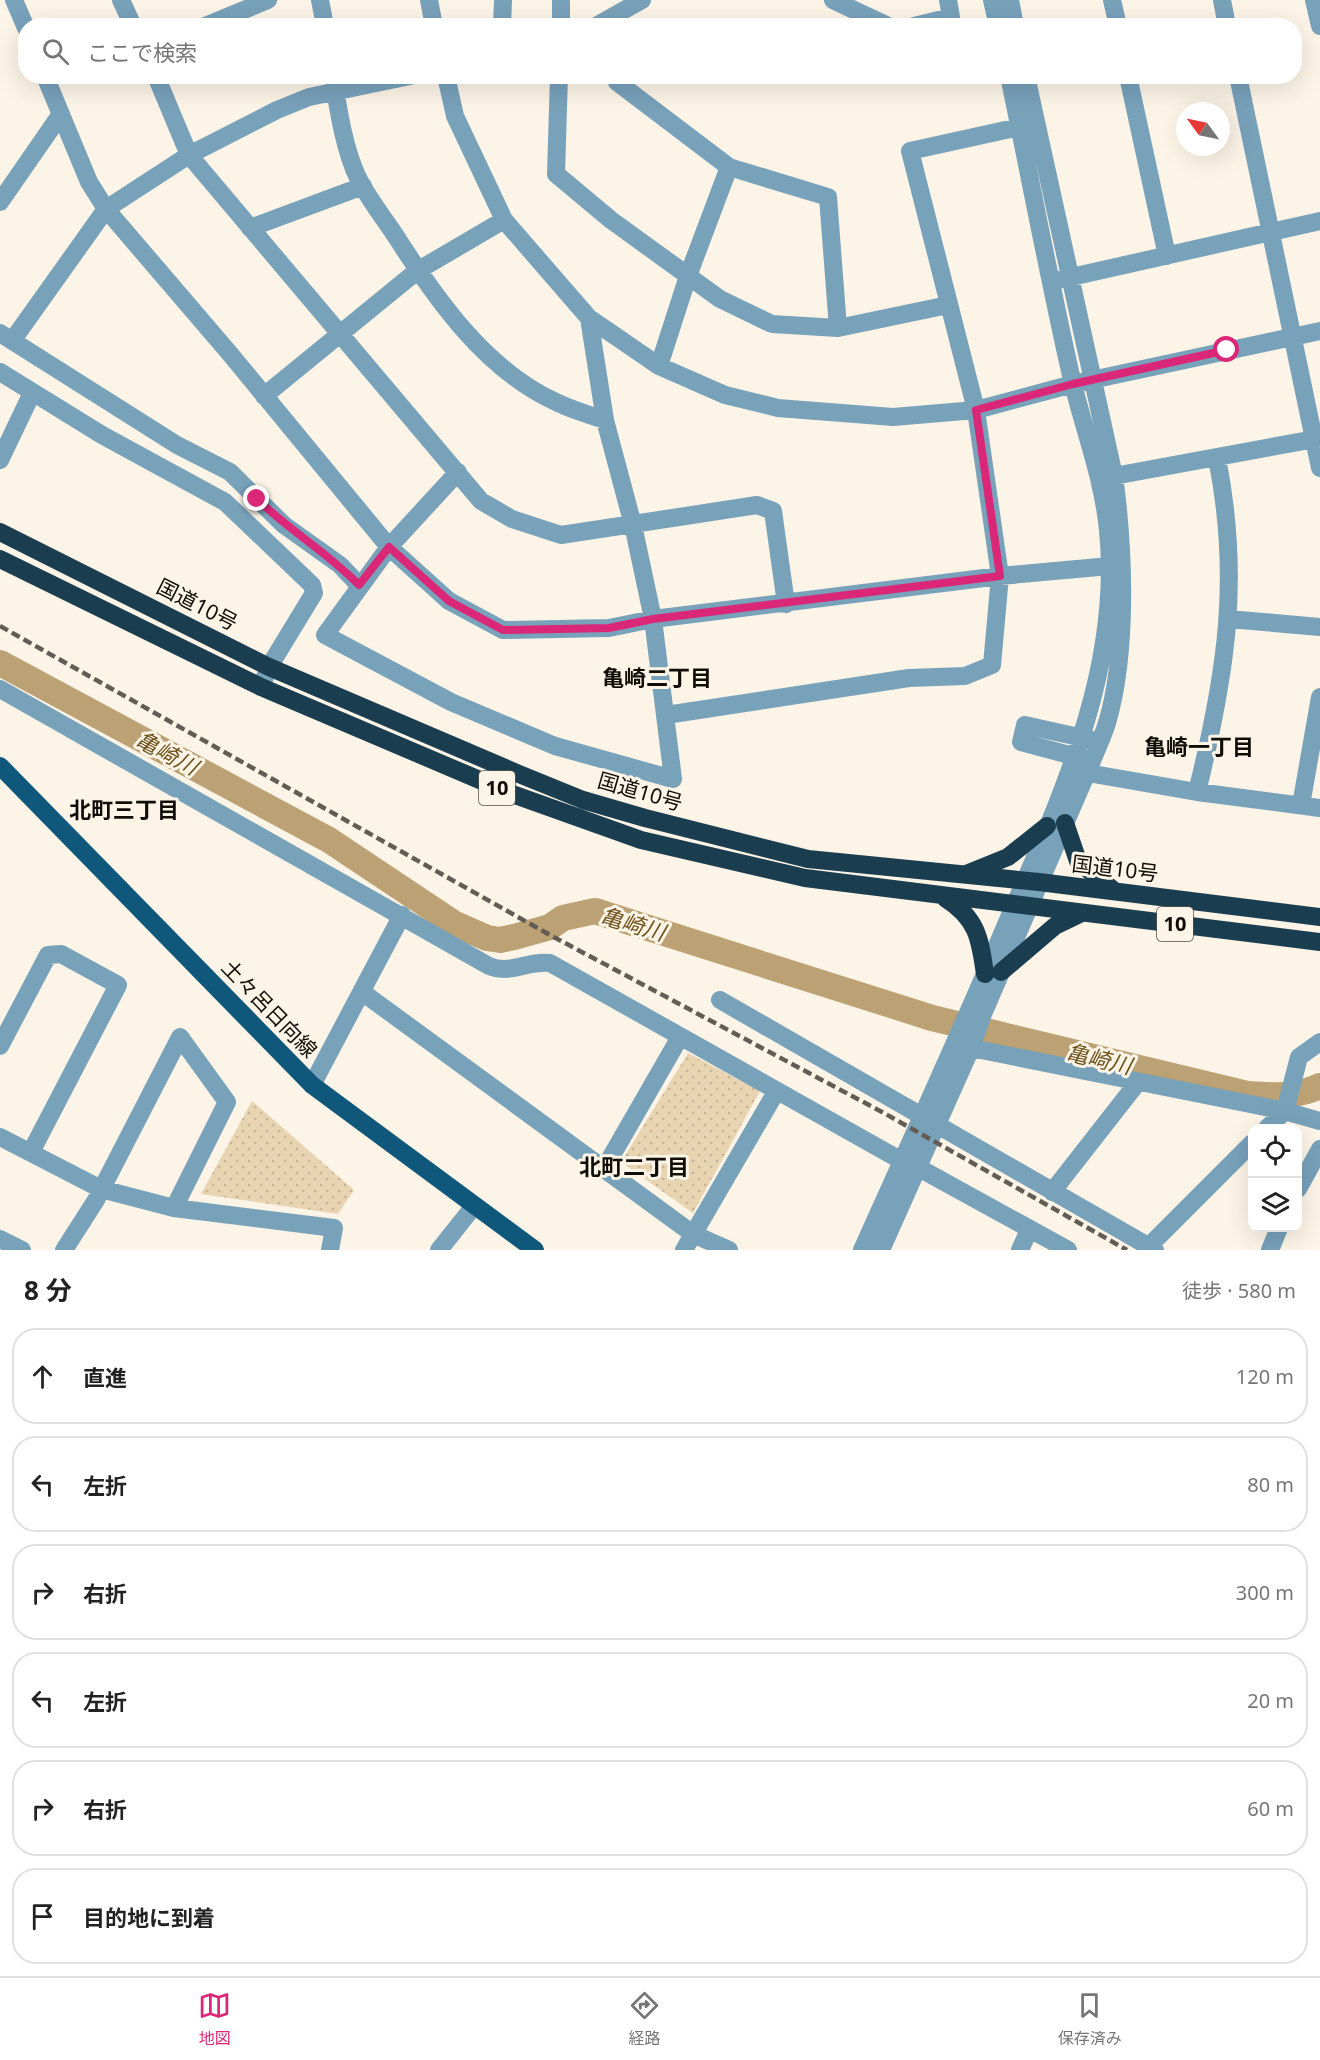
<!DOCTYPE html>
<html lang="ja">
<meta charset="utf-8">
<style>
:root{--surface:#fff;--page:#f2f2f2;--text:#222;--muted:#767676;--line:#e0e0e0;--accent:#db2777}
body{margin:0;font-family:"Noto Sans","Noto Sans JP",sans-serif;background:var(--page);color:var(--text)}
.controls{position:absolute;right:18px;bottom:18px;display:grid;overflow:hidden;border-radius:12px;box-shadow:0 6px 24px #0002}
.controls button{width:54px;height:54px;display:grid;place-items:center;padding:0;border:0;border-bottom:2px solid var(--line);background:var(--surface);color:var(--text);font:30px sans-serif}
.compass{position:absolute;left:1176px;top:102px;width:54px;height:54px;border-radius:50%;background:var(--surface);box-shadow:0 6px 24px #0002;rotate:303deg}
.stop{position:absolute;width:18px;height:18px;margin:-14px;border:4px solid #db2777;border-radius:50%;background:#fff}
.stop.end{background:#db2777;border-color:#fff;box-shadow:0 2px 6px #0008}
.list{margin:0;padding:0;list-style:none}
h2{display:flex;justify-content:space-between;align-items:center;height:78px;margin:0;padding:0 24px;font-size:26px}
h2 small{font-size:20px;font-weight:400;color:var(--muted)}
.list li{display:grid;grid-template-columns:39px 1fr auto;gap:18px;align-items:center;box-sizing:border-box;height:96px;margin:0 12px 12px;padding:0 12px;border:2px solid var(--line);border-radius:24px}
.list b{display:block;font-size:22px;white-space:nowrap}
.list em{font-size:20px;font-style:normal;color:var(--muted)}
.icon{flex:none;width:33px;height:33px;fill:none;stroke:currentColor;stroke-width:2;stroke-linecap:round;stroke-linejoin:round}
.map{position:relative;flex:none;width:1320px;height:1250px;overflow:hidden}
.search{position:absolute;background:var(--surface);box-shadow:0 6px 24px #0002;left:18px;right:18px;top:18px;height:66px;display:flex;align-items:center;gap:15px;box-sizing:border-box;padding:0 21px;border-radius:24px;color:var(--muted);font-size:22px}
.sheet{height:726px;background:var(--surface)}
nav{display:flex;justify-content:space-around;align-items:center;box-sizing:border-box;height:84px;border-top:2px solid var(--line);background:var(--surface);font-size:16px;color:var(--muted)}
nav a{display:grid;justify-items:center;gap:3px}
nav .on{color:var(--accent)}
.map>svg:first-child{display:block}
.park{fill:url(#park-dots)}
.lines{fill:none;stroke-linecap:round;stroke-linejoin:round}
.river{stroke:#bba173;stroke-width:26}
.minor{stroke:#78a1ba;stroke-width:18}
.major{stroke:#10587b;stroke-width:18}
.highway{stroke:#1b3d50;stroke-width:18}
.rail{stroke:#615d55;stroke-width:4.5;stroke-dasharray:9 4.5;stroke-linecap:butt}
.route{stroke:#db2777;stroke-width:8}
.labels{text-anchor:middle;stroke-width:6;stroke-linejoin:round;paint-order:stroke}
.shield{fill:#fcf4e6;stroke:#56524b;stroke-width:1.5}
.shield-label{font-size:20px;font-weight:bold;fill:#0f0d08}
.street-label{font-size:21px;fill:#0f0d08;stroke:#fcf4e6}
.neighbourhood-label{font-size:22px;font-weight:bold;fill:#0f0d08;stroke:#fcf4e6}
.water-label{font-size:22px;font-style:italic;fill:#6d521b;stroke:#fcf4e6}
</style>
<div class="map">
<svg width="1320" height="1250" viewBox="0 0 1320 1250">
<defs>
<pattern id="park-dots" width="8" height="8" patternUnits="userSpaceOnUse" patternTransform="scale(1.5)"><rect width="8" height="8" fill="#e8d4b1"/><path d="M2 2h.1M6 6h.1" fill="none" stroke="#c6b597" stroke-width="1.8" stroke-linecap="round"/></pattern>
</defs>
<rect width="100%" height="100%" fill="#fcf4e6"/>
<path class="park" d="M688,1053L760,1091L693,1213L621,1162Z
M252,1101L354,1190L338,1214L201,1194Z"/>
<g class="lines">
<path class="river" d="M0,663L329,840L455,924L487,938L500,940L514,937L550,927L563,918L595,911L932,1018L1247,1094C1271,1096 1298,1097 1320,1086"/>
<path class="minor" d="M14,0L26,28
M121,0L133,26
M320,0L325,26
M429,0L434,26
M833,0L888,26
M992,0L998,26
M1010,0L1015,26
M1112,0L1118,26
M1222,0L1227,26
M1314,0L1320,26
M205,26L268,0
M502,26L503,0
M561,26V0
M596,26L642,0
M914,26L951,17L948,0
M45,76L89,182L106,209L231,355L389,547L449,601L503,630L609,628L653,619L1000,576L1121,565
M156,76L189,155L481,501L512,519L561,535L757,505L773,511L786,604
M333,76C338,108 344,149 358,178C368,198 383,217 395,235C436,299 486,371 558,403C573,410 589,415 605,420
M446,76L455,116L504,220L589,318L659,366L725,395L778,408L893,417L976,410L1073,384L1320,331
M559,76L556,174L611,220L720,299L772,324L838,328L948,305
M617,76V82L729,167L828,197L838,328
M1128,76L1167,256
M1238,76L1320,468
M0,202L61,114
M250,228L363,186
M1058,280L1320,221
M0,333L177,445L230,472L284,525L340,565L359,585
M12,341L106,209L189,155L277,110L309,97L410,76
M659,366L688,276L729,167
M0,372L102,435L225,502L312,585L314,593L269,667L261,687
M264,396L417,271L504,220
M0,460L32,393
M458,472L389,547L325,635L451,702L555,746L673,779L653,619L633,525L605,420L589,318
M1103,478L1320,438
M1228,619L1320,627
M0,689L489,966C511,975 528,960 550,963L902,1161
M666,715L909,678L965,676L992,665L1000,576L976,410L910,151L1019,127
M1084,759L1021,742L1025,725L1092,740
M1076,771L1197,792L1320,808
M1197,792C1226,674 1241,579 1217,458
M1301,805L1320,697
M362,992L693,1234L729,1250
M720,1000L1155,1250
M0,1046L48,955L61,954L118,985L31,1152
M961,1046L1285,1111L1320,1121
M312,1085L402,915
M1267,1128L1285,1111L1299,1057L1320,1042
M0,1137L101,1189L174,1208L334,1228L330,1250
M919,1168L1068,1250
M604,1169L680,1037
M1298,1189L1320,1149
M1052,1192L1138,1082
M0,1239L22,1250
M64,1250L96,1200L180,1037L227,1102L174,1208
M439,1250L474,1206
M684,1250L776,1092
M862,1250C910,1143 959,1036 1005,927C1059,801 1122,671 1108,530C1103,478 1084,430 1072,380C1049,279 1030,177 1009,76
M881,1250L971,1048L983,1014L1092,761C1097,748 1103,736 1107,723C1128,652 1124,549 1114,476L1026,76
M1020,1250L1029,1230
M1145,1250L1252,1143
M1270,1250L1279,1228"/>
<path class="major" d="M0,766L312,1085L535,1250"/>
<path class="highway" d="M0,532L269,667L519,774L583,800L645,818L808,859L1039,882L1320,917
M0,559L261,687L515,795L641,840L805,878L1320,942
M1065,823L1078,861L1113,890
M966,874L1008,857L1047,826
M945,898C977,918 980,938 985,974
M1001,972L1055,926L1082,913"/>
<path class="rail" d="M0,626L550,935L882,1112L1127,1250"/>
</g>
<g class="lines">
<path class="route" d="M257,499C290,531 328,553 359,585L389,547L449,601L503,630L609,628L653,619L1000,576L976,410L1073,384L1227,350"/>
</g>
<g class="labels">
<g class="shield">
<rect x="479" y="771" width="36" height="34" rx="4.5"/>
<rect x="1157" y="907" width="36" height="34" rx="4.5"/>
</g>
<g class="shield-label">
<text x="497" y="795">10</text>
<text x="1175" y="931">10</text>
</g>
<g class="street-label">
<text transform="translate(197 605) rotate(27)" y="7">国道10号</text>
<text transform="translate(640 792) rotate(16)" y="7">国道10号</text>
<text transform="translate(1115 869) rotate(7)" y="7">国道10号</text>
<text transform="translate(269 1009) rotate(46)" y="7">土々呂日向線</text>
</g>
<g class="neighbourhood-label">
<text x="657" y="686">亀崎二丁目</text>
<text x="1199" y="755">亀崎一丁目</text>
<text x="124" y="818">北町三丁目</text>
<text x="634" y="1175">北町二丁目</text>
</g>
<g class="water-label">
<text transform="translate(167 753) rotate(28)" y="8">亀崎川</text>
<text transform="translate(633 924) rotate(16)" y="8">亀崎川</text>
<text transform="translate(1099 1059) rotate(13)" y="8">亀崎川</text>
</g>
</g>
</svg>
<div class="controls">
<button><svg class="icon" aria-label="locate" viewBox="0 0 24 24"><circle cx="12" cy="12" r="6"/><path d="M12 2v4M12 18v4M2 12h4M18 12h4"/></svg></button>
<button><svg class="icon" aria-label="layers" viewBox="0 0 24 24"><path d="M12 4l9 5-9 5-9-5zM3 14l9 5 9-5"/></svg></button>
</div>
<svg class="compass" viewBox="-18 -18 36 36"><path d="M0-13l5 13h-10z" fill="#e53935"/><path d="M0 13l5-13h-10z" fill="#767676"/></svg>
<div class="stop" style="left:1227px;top:350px"></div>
<div class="stop end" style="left:257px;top:499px"></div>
<div class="search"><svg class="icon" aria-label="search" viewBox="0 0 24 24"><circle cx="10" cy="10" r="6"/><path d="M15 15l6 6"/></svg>ここで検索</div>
</div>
<section class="sheet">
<h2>8 分<small>徒歩 · 580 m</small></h2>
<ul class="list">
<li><svg class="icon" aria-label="ahead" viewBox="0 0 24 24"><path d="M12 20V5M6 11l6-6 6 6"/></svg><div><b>直進</b></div><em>120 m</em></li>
<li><svg class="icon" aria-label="left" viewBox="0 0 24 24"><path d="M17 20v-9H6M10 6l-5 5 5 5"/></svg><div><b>左折</b></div><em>80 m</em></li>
<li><svg class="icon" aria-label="right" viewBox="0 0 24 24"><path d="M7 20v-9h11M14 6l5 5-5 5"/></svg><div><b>右折</b></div><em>300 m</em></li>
<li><svg class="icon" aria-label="left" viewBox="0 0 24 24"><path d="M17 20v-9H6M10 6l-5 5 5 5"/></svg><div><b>左折</b></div><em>20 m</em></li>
<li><svg class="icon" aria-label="right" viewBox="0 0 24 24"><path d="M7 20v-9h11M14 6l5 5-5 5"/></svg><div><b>右折</b></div><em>60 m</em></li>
<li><svg class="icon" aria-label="arrive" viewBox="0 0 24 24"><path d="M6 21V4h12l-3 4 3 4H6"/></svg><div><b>目的地に到着</b></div></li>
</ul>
</section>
<nav>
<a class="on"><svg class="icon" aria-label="map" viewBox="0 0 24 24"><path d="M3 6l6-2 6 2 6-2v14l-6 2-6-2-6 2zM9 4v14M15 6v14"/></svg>地図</a>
<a><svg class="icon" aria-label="directions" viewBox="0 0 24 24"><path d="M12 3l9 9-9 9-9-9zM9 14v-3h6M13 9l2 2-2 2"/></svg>経路</a>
<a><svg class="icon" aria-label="saved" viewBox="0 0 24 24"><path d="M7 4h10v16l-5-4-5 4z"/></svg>保存済み</a>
</nav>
